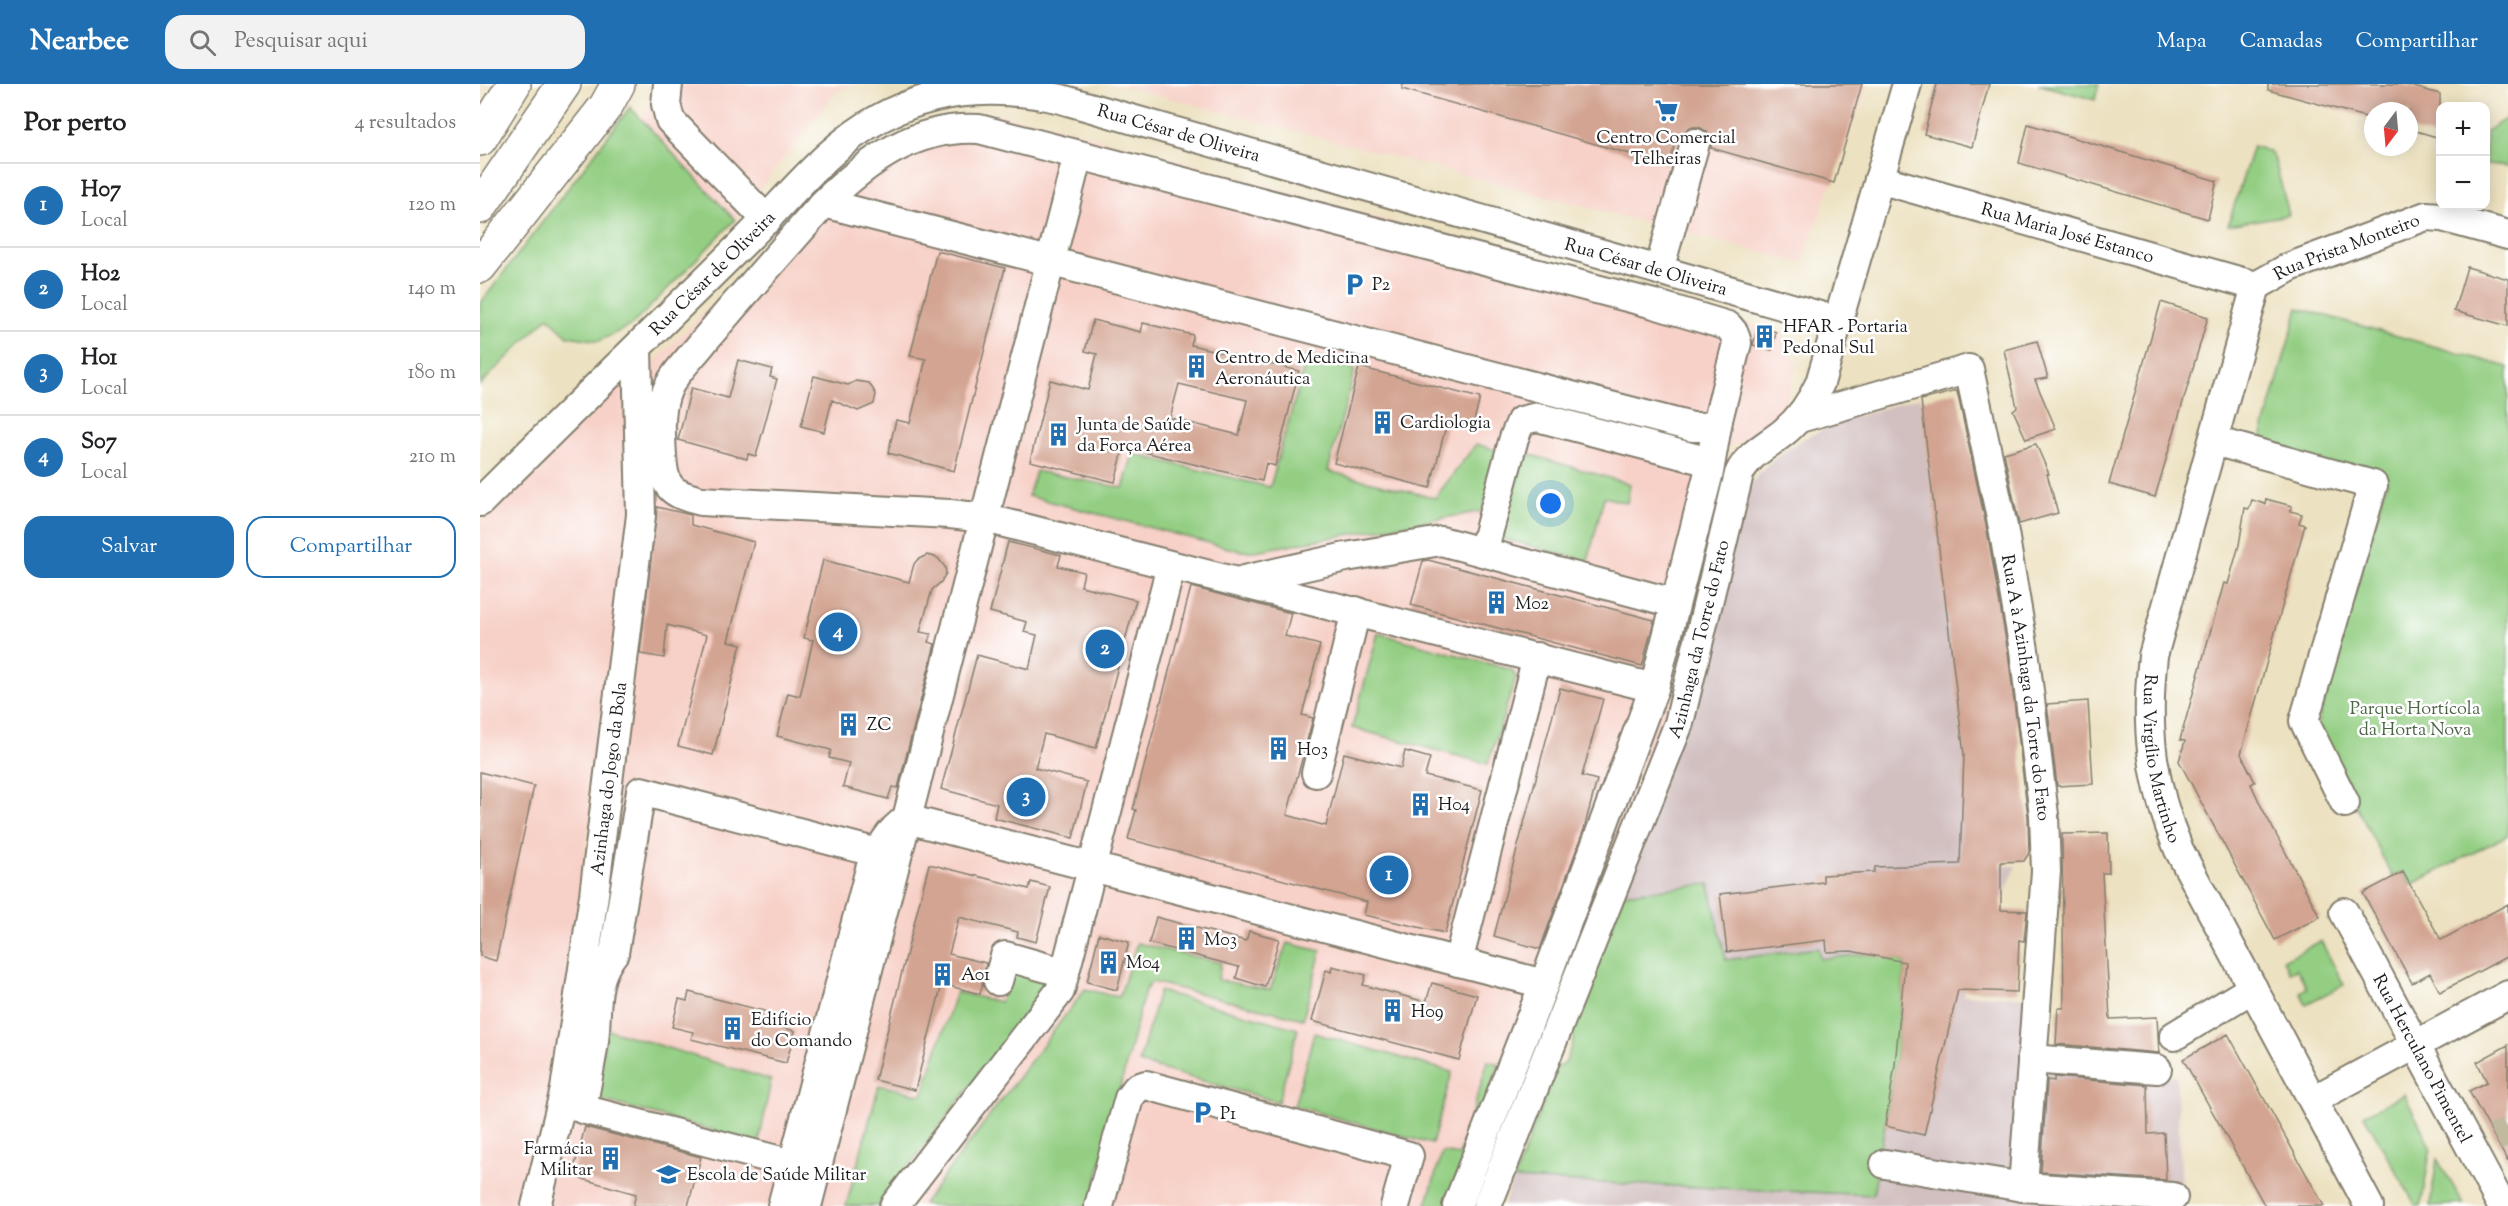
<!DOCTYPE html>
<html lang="pt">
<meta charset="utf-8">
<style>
:root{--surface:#fff;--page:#f2f2f2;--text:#202124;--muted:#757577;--line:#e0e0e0;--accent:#1f6fb2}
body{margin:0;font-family:"Sorts Mill Goudy",serif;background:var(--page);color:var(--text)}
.controls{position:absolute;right:18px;top:18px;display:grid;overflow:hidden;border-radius:12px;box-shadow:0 3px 15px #0003}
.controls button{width:54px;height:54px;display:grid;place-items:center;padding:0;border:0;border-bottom:2px solid var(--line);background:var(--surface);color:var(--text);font:30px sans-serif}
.compass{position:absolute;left:1884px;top:18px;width:54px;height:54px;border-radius:50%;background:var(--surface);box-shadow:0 3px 15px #0003;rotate:196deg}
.you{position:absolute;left:1071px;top:420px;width:21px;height:21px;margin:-15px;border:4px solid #fff;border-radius:50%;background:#1a73e8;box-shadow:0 0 0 9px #1a73e833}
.badge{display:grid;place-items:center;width:39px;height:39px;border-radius:50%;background:var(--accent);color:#fff;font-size:20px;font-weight:700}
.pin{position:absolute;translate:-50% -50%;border:3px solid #fff;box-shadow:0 2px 6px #0006}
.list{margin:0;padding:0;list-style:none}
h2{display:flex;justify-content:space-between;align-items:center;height:78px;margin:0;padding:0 24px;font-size:26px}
h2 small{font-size:20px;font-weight:400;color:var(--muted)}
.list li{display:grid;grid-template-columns:39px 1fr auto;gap:18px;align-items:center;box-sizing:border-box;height:84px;padding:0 24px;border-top:2px solid var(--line)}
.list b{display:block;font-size:22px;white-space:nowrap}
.list p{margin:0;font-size:20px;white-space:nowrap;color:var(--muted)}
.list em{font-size:20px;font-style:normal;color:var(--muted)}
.actions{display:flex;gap:12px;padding:18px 24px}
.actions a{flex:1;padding:14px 0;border:2px solid var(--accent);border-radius:18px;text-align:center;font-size:21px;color:var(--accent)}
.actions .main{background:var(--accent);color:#fff}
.icon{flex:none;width:33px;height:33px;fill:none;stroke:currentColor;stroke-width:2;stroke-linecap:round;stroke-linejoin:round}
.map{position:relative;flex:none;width:2028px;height:1122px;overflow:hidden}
header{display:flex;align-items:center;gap:36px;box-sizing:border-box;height:84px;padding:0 30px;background:var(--accent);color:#fff}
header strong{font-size:28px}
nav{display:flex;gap:33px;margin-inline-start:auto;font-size:21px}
.search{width:420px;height:54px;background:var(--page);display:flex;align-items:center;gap:15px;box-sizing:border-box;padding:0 21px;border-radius:18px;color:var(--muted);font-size:22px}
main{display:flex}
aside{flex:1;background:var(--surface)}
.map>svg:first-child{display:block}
.built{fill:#f7d1c8}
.industrial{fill:#d2bfc0}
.green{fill:#93ce82;stroke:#58754f;stroke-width:1.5}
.building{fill:#d3a492;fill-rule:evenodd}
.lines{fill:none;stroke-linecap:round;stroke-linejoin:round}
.minor-tunnel{stroke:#c2ba9f;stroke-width:28;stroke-dasharray:28 14;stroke-linecap:butt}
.minor-casing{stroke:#847e6e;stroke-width:32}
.highway-casing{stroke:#847e6e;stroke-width:36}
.minor{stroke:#fff;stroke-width:28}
.highway{stroke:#fff;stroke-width:33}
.labels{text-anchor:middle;stroke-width:5;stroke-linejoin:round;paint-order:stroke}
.street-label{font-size:18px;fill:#1c1c1c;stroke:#fff}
.poi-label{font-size:18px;fill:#1c1c1c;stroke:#fff;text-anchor:start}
.park-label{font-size:18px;fill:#4c6345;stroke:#fff}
</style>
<header>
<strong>Nearbee</strong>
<div class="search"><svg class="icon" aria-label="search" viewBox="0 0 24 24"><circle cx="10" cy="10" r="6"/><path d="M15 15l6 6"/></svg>Pesquisar aqui</div>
<nav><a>Mapa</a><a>Camadas</a><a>Compartilhar</a></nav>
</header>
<main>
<aside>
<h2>Por perto<small>4 resultados</small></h2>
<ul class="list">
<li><span class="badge">1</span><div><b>H07</b><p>Local</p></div><em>120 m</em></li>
<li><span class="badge">2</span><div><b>H02</b><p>Local</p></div><em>140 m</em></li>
<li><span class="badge">3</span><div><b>H01</b><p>Local</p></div><em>180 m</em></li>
<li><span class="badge">4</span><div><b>S07</b><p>Local</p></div><em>210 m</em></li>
</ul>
<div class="actions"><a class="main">Salvar</a><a>Compartilhar</a></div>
</aside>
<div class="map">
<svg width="2028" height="1122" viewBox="0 0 2028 1122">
<rect width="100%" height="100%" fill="#fff"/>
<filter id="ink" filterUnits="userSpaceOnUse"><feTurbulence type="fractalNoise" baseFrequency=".0167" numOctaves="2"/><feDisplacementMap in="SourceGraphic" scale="12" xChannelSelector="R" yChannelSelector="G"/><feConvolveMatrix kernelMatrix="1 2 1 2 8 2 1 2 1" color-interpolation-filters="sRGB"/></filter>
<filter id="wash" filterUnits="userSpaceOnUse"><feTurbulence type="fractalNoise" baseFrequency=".008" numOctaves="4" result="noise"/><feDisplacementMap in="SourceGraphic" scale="24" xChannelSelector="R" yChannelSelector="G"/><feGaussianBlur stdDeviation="1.35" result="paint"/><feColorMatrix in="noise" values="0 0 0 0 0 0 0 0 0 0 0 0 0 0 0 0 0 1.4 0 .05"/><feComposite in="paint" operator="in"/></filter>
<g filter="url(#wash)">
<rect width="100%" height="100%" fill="#ece1c0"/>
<path class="built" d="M180,0H375L357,6L253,139L151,56Z
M635,0H1388L1322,179Z
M514,30L569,40L1302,249L1317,280L1299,339L1246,365L1248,380L1193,614L997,1122H65L168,284L361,91L458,38Z
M151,287L153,410L74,1007L46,1122H0V438Z"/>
<path class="industrial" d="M1440,313L1484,671L1481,780L1536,782L1483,911L1548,913L1545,983L1696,992L1703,1122H1023L1076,984L1085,980L1094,954L1090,947L1267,407L1278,390L1297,373L1323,355L1361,337Z"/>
<path class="green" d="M1558,0H1619L1615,16Z
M150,23L255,136L152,241L119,257L88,252L68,233L0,301V220Z
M2027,34L2028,82L2006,80V47Z
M1773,62L1790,68L1794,73L1809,131L1748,141Z
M1818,224L2028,283V751L1931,801L1923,788L1913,793L1836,645L1907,398L1779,361Z
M827,272L875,285L848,387L955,414L996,360L1019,367L1003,427L775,467H760L548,412L556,387L643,404L653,370L790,403Z
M1041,368L1150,400L1147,419L1124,413L1108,477L1020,454Z
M898,549L1032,586L1036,593L1008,680L872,644Z
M1229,800L1246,876L1338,864L1340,875L1386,870L1425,878L1415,982L1393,1111L1034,1095L1076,984L1085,980L1094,954L1090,947L1142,810Z
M1841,857L1864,901L1826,920L1820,908L1827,904L1817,885L1809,888L1803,876Z
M657,859L741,879L738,896L790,906L807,859L841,867L823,935L672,898L665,906L610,1122H451L443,1120L605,905L639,913Z
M534,886L569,894L568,900L399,1122H366L399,1001L442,1011L476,908L520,918Z
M679,907L818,945L798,1018L659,979Z
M127,945L291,996L279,1059L114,1014Z
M834,949L972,988L952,1060L814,1022Z
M1008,977L1020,980L965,1122H946L962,1068L979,1071Z
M1924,1010L1951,1063L1941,1122H1936L1884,1031Z
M1957,1075L1984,1120L1950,1122Z"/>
<g id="blocks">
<path class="building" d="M923,0H1382L1354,99L1231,64V56L1227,48L1219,43H1210L1203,48L1199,54H1197L1189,81L922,5Z
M1457,0H1509L1492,63L1444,50Z
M1788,0H1923L1960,10V54L1929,45V27H1893V35L1788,6Z
M1548,40L1737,97L1728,135L1539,79Z
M457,167L525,184L474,387L408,369L416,336L430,339L446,275L430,272Z
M1987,183L2028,195V242L1974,227Z
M1681,218L1728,233L1675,413L1629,400Z
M613,236L661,248L663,239L713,251L711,261L819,287L795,382L786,379L782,397L644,363L635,398L550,377L570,296L608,306L617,270L605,267ZM699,300L767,316L759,351L690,334Z
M1278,242L1296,248L1292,266L1273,261Z
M1557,257L1568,294L1555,296L1576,345L1546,355L1533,326L1537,323L1524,266Z
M258,276L292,285L290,293L297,295L276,372L268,370L267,375L198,356L211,304L248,314Z
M879,283L1000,314L992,344L967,338L950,404L854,379Z
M334,292L368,301L376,297L389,299L396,310L394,320L378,327L352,316L344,348L321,342Z
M1477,307L1507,446L1528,568L1548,732L1549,769L1544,777L1521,778V826L1547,827L1544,857L1539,856L1537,908L1478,906L1444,1051L1405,1042L1415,981L1425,878L1371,867L1347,868L1346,856L1247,868L1240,810L1343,798V791L1394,788L1395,783L1480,780L1484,671L1441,316Z
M1556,360L1569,390H1567L1578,429L1539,440L1524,369Z
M1786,415L1812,422L1810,427L1822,430L1819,439L1825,441L1761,670L1775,698L1771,700L1782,724L1840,833L1795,856L1699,677L1705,657L1700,656L1744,499L1748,500L1759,461L1765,424L1769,425L1772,416L1785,420Z
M177,423L211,431V441L274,458L248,557L261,560L233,671L198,662L227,551L187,541L184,574L160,570Z
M528,458L581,471L578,482L604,488L601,502L656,516L616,664L564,650L555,684L607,698L593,754L514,734L517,720L461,705L497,571L549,585L557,551L544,548L547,538L510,528Z
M447,471L458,474L465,483L466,489L461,498L452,506L440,548L451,550L448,558L455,560L418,704L412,703L408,715L363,703L369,679L349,674L351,666L297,652L308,609L320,612L333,556L324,554L343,476L429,498L434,480L437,476Z
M948,476L1174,536L1162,582L931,521L943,477Z
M711,503L811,529L805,552L840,561L822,631L833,634L807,731L846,742L864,669L921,684L925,667L950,674L945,692L1002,706L965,849L884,831L887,818L648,755L656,726L653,725Z
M1080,604L1123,615L1102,692L1117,696L1104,745L1060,865L1014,852Z
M1608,617L1613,700L1577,702L1567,620Z
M0,688L54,702L16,877L0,872Z
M1628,749L1629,789H1622L1630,935L1677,933L1679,969L1576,960L1578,924H1584L1582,750Z
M449,780L549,805L551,798L570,803L556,858L537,853L538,848L479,833L469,870L506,879L502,902L500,910L462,900L435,1006L395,996Z
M1923,788L1961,856L2028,820V872L1960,908L1950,889L1932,899L1883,809Z
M676,833L766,857L769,847L799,855L785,903L756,894L759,883L669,859Z
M619,850L649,858L637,906L607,898Z
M852,882L886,891L883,901L946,918L952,899L997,911L979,976L832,937L846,886L851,888Z
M209,908L292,929L290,940L315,947L306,979L211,955L213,948L192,943L199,915L207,917Z
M1748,950L1844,1122H1785L1703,975Z
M2028,961V1078L1989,1007L2007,998L1997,978Z
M1574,993L1667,1001L1668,1050L1684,1049L1686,1096L1561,1088L1567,996L1574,997Z
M105,1043L221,1073L208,1122H153L156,1110L92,1092Z"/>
</g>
</g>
<g filter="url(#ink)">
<use href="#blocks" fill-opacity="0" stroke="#847e6e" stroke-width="1.5"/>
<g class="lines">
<path class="minor-tunnel" d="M2015,1054L2028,1047"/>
<defs>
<g id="minor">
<path d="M188,0L186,20L190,36L287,136"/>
<path id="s1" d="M1399,95L1776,202"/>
<path d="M344,119L1212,343H1228L1238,336L1257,259L1254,249L1248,242L1174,220L499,45C436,41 387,77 344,119C304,165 263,210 224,257C211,274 191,291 185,312C179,330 181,354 182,372C184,404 190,409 221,417L470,430L505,434L1174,604"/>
<path d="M1179,186L1215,59"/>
<path id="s2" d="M1776,202L1673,572C1665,643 1671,699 1699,766L1889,1122"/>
<path id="s3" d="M1776,202L1810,183L1946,132L1962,133L2028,151"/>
<path id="s4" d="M1320,334L1489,285L1523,443L1544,566L1564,731L1566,787L1543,1103"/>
<path d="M1734,357L1893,401L1824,637L1865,719"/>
<path id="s5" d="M0,418C88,330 178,243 266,156C309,114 346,63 400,34C457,3 519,1 581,15L1357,237"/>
<path d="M1003,468L1034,354L1041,337L1057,333L1230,378"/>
<path d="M764,496L866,473L961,457L1194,519"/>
<path d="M836,689L876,527"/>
<path id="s6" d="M1864,828L2022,1122"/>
<path d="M978,878L1057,573"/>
<path d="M518,897L525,872L585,889"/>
<path d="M1694,952L1773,904"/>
<path d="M1552,975L1677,985"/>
<path d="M1833,1016L2028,911"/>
<path d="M1405,1080L1543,1103L1693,1113"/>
<path d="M331,1085L102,1025C106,1002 111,980 114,957C118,924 112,896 134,869L161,707L398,769"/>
<path id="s7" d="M56,1122L85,1005L114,811L161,431L157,264"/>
<path d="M302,1122L390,785C399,766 409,746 427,735L1064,900"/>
<path d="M327,1122L598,71"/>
<path d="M414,1122L580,907L691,482"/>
<path d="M619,1122L649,1014L657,1004L666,1001L929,1072L915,1122"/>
<path d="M977,1122L1064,900L1174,604L1229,388L1238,336"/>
<path id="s8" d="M1007,1122L1199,639L1259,390C1269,369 1287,362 1304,348C1321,334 1331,319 1340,299L1427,0"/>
</g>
<path id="highway" d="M0,55L34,0
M0,123L84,0
M0,182L126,22L138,0"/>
</defs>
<use href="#minor" class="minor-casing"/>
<use href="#highway" class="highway-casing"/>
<use href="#minor" class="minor"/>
<use href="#highway" class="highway"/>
</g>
</g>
<defs>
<symbol id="supermarket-bare" viewBox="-9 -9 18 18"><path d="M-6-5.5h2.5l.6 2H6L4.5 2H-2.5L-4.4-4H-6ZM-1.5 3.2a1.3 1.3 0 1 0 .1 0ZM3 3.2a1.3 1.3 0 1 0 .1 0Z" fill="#1f6fb2" stroke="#fff" stroke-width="2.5" paint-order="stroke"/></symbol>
<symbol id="parking-bare" viewBox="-9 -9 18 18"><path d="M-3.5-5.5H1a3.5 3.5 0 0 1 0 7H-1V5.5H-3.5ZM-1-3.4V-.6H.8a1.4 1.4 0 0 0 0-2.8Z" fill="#1f6fb2" stroke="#fff" stroke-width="2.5" paint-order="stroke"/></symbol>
<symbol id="building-bare" viewBox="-9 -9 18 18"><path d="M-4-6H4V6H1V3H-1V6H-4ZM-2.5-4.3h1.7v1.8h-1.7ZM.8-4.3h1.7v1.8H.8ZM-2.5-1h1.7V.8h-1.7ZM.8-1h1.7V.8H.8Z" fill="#1f6fb2" stroke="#fff" stroke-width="2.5" paint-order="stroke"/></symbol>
<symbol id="school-bare" viewBox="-9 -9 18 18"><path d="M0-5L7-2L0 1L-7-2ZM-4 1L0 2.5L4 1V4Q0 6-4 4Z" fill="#1f6fb2" stroke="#fff" stroke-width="2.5" paint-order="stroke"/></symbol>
</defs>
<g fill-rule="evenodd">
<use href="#supermarket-bare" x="1170" y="10" width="33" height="33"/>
<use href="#parking-bare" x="858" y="184" width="33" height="33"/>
<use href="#building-bare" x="1268" y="236" width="33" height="33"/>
<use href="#building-bare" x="700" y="266" width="33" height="33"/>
<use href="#building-bare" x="886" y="322" width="33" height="33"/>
<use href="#building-bare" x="562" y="334" width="33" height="33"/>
<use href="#building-bare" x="1000" y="502" width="33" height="33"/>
<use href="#building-bare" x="352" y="624" width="33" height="33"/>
<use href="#building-bare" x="782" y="648" width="33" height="33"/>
<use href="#building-bare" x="924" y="704" width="33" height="33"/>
<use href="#building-bare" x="690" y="838" width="33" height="33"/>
<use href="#building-bare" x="612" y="862" width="33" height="33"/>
<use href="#building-bare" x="446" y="874" width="33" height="33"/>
<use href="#building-bare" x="896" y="910" width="33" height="33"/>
<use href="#building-bare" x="236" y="928" width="33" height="33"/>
<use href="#parking-bare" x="706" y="1012" width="33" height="33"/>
<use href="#building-bare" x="114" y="1058" width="33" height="33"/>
<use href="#school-bare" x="172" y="1074" width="33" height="33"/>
</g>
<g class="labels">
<g class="street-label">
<text dy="6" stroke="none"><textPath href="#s5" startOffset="864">Rua César de Oliveira</textPath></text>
<text dy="6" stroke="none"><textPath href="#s1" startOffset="196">Rua Maria José Estanco</textPath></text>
<text dy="6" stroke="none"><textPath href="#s3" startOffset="99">Rua Prista Monteiro</textPath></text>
<text dy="6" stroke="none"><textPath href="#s5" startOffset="1350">Rua César de Oliveira</textPath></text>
<text dy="6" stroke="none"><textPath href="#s5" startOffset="326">Rua César de Oliveira</textPath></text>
<text dy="6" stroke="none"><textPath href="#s8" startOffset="606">Azinhaga da Torre do Fato</textPath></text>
<text dy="6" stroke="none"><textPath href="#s4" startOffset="500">Rua A à Azinhaga da Torre do Fato</textPath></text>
<text dy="6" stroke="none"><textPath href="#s2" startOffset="488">Rua Virgílio Martinho</textPath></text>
<text dy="6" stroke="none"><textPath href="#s7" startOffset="434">Azinhaga do Jogo da Bola</textPath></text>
<text dy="6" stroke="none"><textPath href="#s6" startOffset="166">Rua Herculano Pimentel</textPath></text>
</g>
<g class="poi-label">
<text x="1186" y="59" text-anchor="middle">Centro Comercial<tspan x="1186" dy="21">Telheiras</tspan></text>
<text x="892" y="206">P2</text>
<text x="1303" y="248">HFAR - Portaria<tspan x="1303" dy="21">Pedonal Sul</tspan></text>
<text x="735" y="279">Centro de Medicina<tspan x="735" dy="21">Aeronáutica</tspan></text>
<text x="920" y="344">Cardiologia</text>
<text x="597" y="346">Junta de Saúde<tspan x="597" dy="21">da Força Aérea</tspan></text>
<text x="1035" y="525">M02</text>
<text x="387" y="646">ZC</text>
<text x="817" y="671">H03</text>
<text x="958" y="726">H04</text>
<text x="724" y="861">M03</text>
<text x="646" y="884">M04</text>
<text x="481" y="896">A01</text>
<text x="931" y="933">H09</text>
<text x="271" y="941">Edifício<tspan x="271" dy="21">do Comando</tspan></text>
<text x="740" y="1035">P1</text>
<text x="113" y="1070" text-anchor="end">Farmácia<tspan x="113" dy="21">Militar</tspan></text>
<text x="207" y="1096">Escola de Saúde Militar</text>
</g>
<g class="park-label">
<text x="1935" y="630">Parque Hortícola<tspan x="1935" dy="21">da Horta Nova</tspan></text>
</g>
</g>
</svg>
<div class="controls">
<button>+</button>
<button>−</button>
</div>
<svg class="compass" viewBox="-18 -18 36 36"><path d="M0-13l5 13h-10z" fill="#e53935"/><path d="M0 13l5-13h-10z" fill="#757577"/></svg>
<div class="you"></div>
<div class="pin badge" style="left:909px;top:791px">1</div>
<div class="pin badge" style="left:625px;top:565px">2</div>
<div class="pin badge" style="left:546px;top:713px">3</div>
<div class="pin badge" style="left:358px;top:548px">4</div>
</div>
</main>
